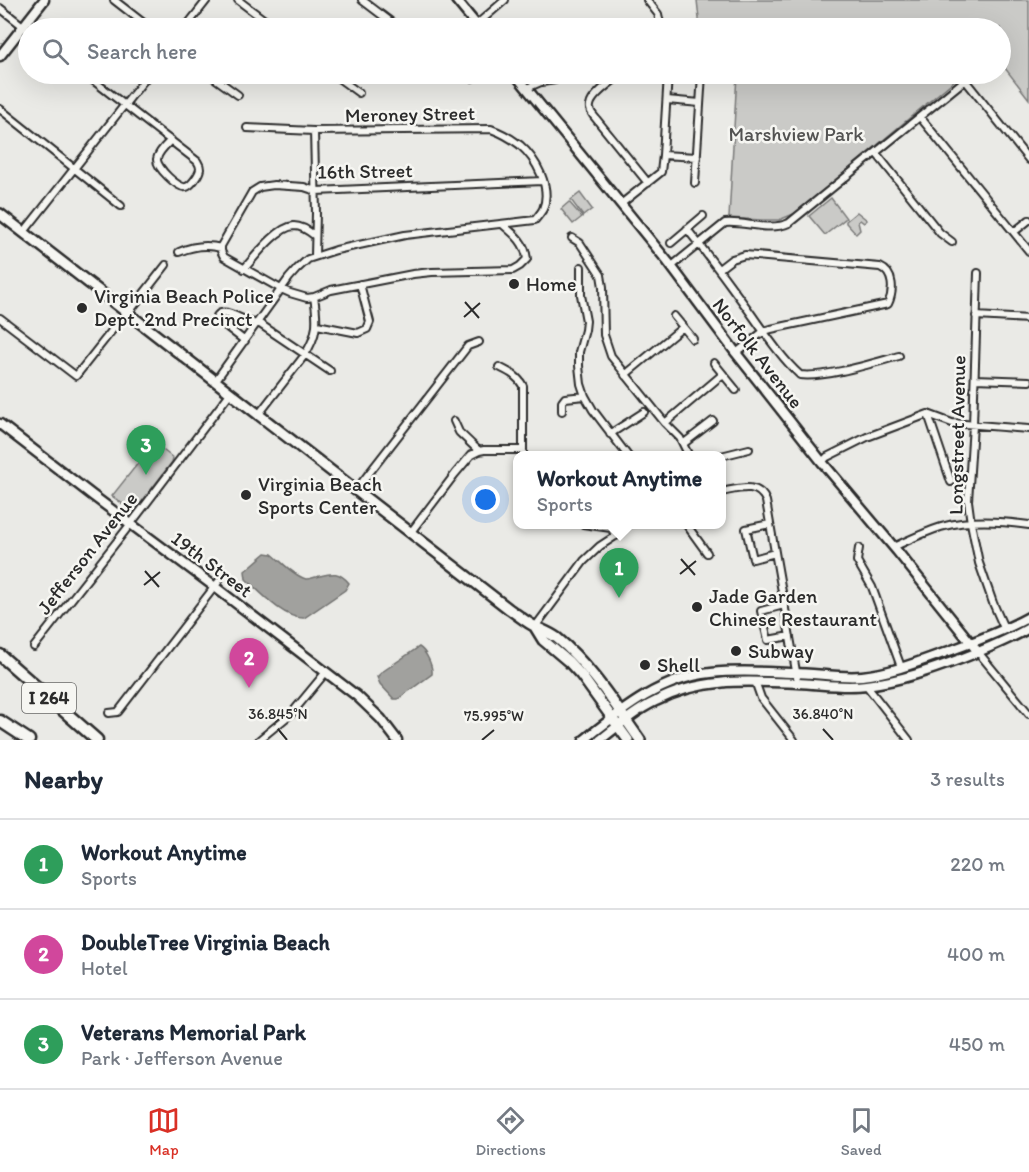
<!DOCTYPE html>
<meta charset="utf-8">
<style>
:root{--surface:#fff;--page:#f6f6f7;--text:#1f2937;--muted:#747a83;--line:#e0e1e3;--accent:#d93025}
body{margin:0;font-family:Itim,sans-serif;background:var(--page);color:var(--text)}
.you{position:absolute;left:486px;top:500px;width:21px;height:21px;margin:-15px;border:4px solid #fff;border-radius:50%;background:#1a73e8;box-shadow:0 0 0 9px #1a73e833}
.badge{display:grid;place-items:center;width:39px;height:39px;border-radius:50%;background:var(--accent);color:#fff;font-size:20px;font-weight:700}
.pin{position:absolute;translate:-50% -50px;filter:drop-shadow(0 2px 3px #0008)}
.pin::after{content:'';position:absolute;top:32px;width:21px;height:18px;background:inherit;clip-path:polygon(0 0,100% 0,50% 100%)}
.popup{position:absolute;left:513px;top:451px;width:213px;height:78px;box-sizing:border-box;display:grid;place-content:center;border-radius:12px;background:var(--surface);filter:drop-shadow(0 2px 4px #0005);font-size:20px;white-space:nowrap;color:var(--muted)}
.popup b{font-size:22px;color:var(--text)}
.popup::after{content:'';position:absolute;left:50%;top:100%;margin-left:-12px;border:12px solid transparent;border-top-color:var(--surface)}
.list{margin:0;padding:0;list-style:none}
h2{display:flex;justify-content:space-between;align-items:center;height:78px;margin:0;padding:0 24px;font-size:26px}
h2 small{font-size:20px;font-weight:400;color:var(--muted)}
.list li{display:grid;grid-template-columns:39px 1fr auto;gap:18px;align-items:center;box-sizing:border-box;height:90px;padding:0 24px;border-top:2px solid var(--line)}
.list b{display:block;font-size:22px;white-space:nowrap}
.list p{margin:0;font-size:20px;white-space:nowrap;color:var(--muted)}
.list em{font-size:20px;font-style:normal;color:var(--muted)}
.icon{flex:none;width:33px;height:33px;fill:none;stroke:currentColor;stroke-width:2;stroke-linecap:round;stroke-linejoin:round}
.map{position:relative;flex:none;width:1029px;height:740px;overflow:hidden}
.search{position:absolute;background:var(--surface);box-shadow:0 6px 24px #0002;left:18px;right:18px;top:18px;height:66px;display:flex;align-items:center;gap:15px;box-sizing:border-box;padding:0 21px;border-radius:33px;color:var(--muted);font-size:22px}
.sheet{height:348px;background:var(--surface)}
nav{display:flex;justify-content:space-around;align-items:center;box-sizing:border-box;height:84px;border-top:2px solid var(--line);background:var(--surface);font-size:16px;color:var(--muted)}
nav a{display:grid;justify-items:center;gap:3px}
nav .on{color:var(--accent)}
.map>svg:first-child{display:block}
.green{fill:#cacac7;stroke:#7a7a79;stroke-width:1.5}
.water{fill:#a1a19e;stroke:#727270;stroke-width:1.5}
.lines{fill:none;stroke-linecap:round;stroke-linejoin:round}
.street-casing{stroke:#2b2b2b;stroke-width:10}
.secondary-casing{stroke:#2b2b2b;stroke-width:13}
.primary-casing{stroke:#2b2b2b;stroke-width:14}
.highway-casing{stroke:#2b2b2b;stroke-width:15}
.street{stroke:#f6f6f2;stroke-width:6}
.secondary{stroke:#f6f6f2;stroke-width:8}
.primary{stroke:#f6f6f2;stroke-width:9}
.highway{stroke:#f6f6f2;stroke-width:10}
.ticks{fill:none;stroke:#2b2b2b;stroke-width:2}
.poi-dot{fill:#2b2b2b;stroke:#f6f6f2;stroke-width:2}
.labels{text-anchor:middle;stroke-width:5;stroke-linejoin:round;paint-order:stroke}
.shield{fill:#f6f6f2;stroke:#686867;stroke-width:1.5}
.shield-label{font-size:18px;font-weight:bold;fill:#2b2b2b}
.street-label{font-size:20px;fill:#2b2b2b;stroke:#f6f6f2}
.park-label{font-size:20px;fill:#535352;stroke:#f6f6f2}
.poi-label{font-size:20px;fill:#2b2b2b;stroke:#f6f6f2;text-anchor:start}
.ticks-label{font-size:15px;text-anchor:middle;fill:#2b2b2b;stroke:#f6f6f2;stroke-width:5;stroke-linejoin:round;paint-order:stroke}
</style>
<div class="map">
<svg width="1029" height="740" viewBox="0 0 1029 740">
<rect width="100%" height="100%" fill="#eaeae6"/>
<filter id="ink" filterUnits="userSpaceOnUse"><feTurbulence type="fractalNoise" baseFrequency=".0167" numOctaves="2"/><feDisplacementMap in="SourceGraphic" scale="12" xChannelSelector="R" yChannelSelector="G"/><feConvolveMatrix kernelMatrix="1 2 1 2 8 2 1 2 1" color-interpolation-filters="sRGB"/></filter>
<g filter="url(#ink)">
<path class="green" d="M697,0H1029V99L1001,63L1000,28H700Z
M737,74H962L796,213L779,220H762L729,218Z
M580,193L592,209L583,216L571,200Z
M831,198L846,218L825,235L809,216Z
M569,202L582,217L573,224L561,209Z
M857,212L867,220L864,223L860,220L858,222L860,230L856,234L846,223V221Z
M154,443L173,458L172,462L134,512L112,496Z"/>
<path class="water" d="M266,553L272,554C282,562 294,576 306,579C310,579 312,578 316,577C332,573 338,570 349,583L345,590L304,618C284,619 260,592 246,579L245,571Z
M419,647C426,651 433,666 432,674L398,699H394L380,684L377,677L382,672Z"/>
<g class="lines">
<defs>
<path id="street" d="M114,0L150,28
M238,0L275,28
M362,0L399,28
M647,0L658,14L661,28
M0,8L28,30
M476,25L505,0
M185,28L207,0
M85,74L197,161C199,164 200,165 200,169C199,175 191,186 186,187C178,189 156,167 157,159C158,152 166,145 171,140
M209,74L238,95
M333,74L359,93
M457,74L460,76L472,78
M622,74C614,80 591,95 590,106C589,109 591,112 593,115L648,183
M542,82L555,80L559,76L557,74
M527,88L541,82L551,74
M667,100L700,103
M0,109L121,206
M920,117L1029,251
M314,131L316,213L315,256
M876,153L940,233L952,242
M663,155L697,157
M695,183L702,74
M621,204L661,172L663,155L668,74
M502,224C514,234 525,242 527,259L520,266L513,270L432,272L413,274L331,290L314,297L307,298L290,293L281,289L224,257L221,251V246L252,192L260,187L274,185L304,187L316,191L543,181
M687,229C707,254 726,279 744,304C761,327 779,356 800,375C826,378 873,363 899,356
M24,232L149,74
M1014,232L1029,220
M572,238L580,243L601,275L603,287L604,335L611,356L665,423L680,438L689,456
M671,243L703,216
M179,252C193,246 206,244 221,248
M672,266L725,223C745,221 769,232 789,223L965,80L1029,160
M581,267V295L586,321L585,330L579,352V366L581,384L585,396L593,410L628,456
M244,269C255,257 277,227 294,226C302,226 309,231 315,236
M719,269L732,259L745,255L880,267C894,273 894,291 888,304L771,329L764,331L736,353
M978,273L973,425L968,501L971,523L979,563L993,603L1004,628
M674,316L693,339
M976,316L1029,319
M0,318L76,376L125,314L130,311L166,265
M317,325L358,333L367,329L370,322L360,284
M245,341L218,320L217,316C218,315 219,313 221,313C231,310 248,325 260,324L330,371
M714,363L736,390
M499,367C509,372 518,376 523,386V456
M625,375L683,327
M975,379L1029,381
M216,380L289,278L297,269L308,259L336,250L405,235L535,220C537,217 541,213 543,209C552,187 536,159 520,145C511,138 502,133 491,129L314,131L247,128
M562,411V402L565,398L585,396
M259,414L304,356C318,335 318,321 314,297
M928,414L951,482
M454,421L459,432L479,451
M665,423L723,374
M610,434L644,412
M683,444L713,421
M721,456L749,449
M822,462L827,457L867,437L928,414L952,423L1029,429
M356,490L468,346L479,342
M721,492C738,489 758,481 766,501L797,677
M583,524L611,528L616,536
M686,524L707,553
M770,524L746,529L753,559L775,553
M411,532L455,474L471,455L479,451L484,450H523
M893,547C909,540 925,532 941,527C968,519 1001,521 1029,525
M859,548L857,561L872,587L901,667
M784,605L761,611L768,640L790,636
M535,627L584,561L600,546L620,533L625,524
M34,647L136,517L231,392
M978,652L1029,714
M755,681L761,698L794,740
M866,685L909,740
M109,713L118,712L219,581
M259,740L292,713L326,672"/>
<path id="secondary" d="M456,0L479,28
M0,56L44,0
M515,74L668,262L736,353L822,462L897,551L978,652
M0,424L92,495L215,587L357,696L381,719L397,740
M584,740C622,710 661,678 711,673C739,670 766,672 793,673C816,673 839,678 862,676C892,673 921,661 949,651C976,641 1004,631 1029,617
M600,740C618,726 635,711 656,701C701,677 749,681 798,683C821,684 844,688 866,685C900,681 931,670 963,658C986,649 1008,640 1029,628"/>
<path id="primary" d="M0,214L509,609C518,615 527,623 536,627C544,631 550,633 557,638C591,666 615,705 640,740
M535,627L543,640L569,662L581,675L628,740"/>
<path id="highway" d="M0,655L97,740
M0,721L29,740"/>
</defs>
<use href="#street" class="street-casing"/>
<use href="#secondary" class="secondary-casing"/>
<use href="#primary" class="primary-casing"/>
<use href="#highway" class="highway-casing"/>
<use href="#street" class="street"/>
<use href="#secondary" class="secondary"/>
<use href="#primary" class="primary"/>
<use href="#highway" class="highway"/>
</g>
</g>
<path class="ticks" d="M465,302L479,318M464,317L480,303M681,559L695,575M145,571L159,587M680,574L696,561M144,585L160,572M278,729L287,740M823,729L833,740M482,740L494,730"/>
<g class="poi-dot">
<circle cx="514" cy="284" r="6"/>
<circle cx="82" cy="308" r="6"/>
<circle cx="246" cy="495" r="6"/>
<circle cx="697" cy="607" r="6"/>
<circle cx="736" cy="651" r="6"/>
<circle cx="645" cy="665" r="6"/>
</g>
<g class="labels">
<rect class="shield" x="22" y="683" width="54" height="30" rx="4.5"/>
<g class="shield-label">
<text x="49" y="704">I 264</text>
</g>
<g class="street-label">
<text transform="translate(410 114) rotate(-1)" y="7">Meroney Street</text>
<text transform="translate(365 171) rotate(-1)" y="7">16th Street</text>
<text transform="translate(758 353) rotate(52)" y="7">Norfolk Avenue</text>
<text transform="translate(957 435) rotate(-89)" y="7">Longstreet Avenue</text>
<text transform="translate(87 553) rotate(-52)" y="7">Jefferson Avenue</text>
<text transform="translate(212 564) rotate(37)" y="7">19th Street</text>
</g>
<g class="park-label">
<text x="796" y="141">Marshview Park</text>
</g>
<g class="poi-label">
<text x="526" y="291">Home</text>
<text x="94" y="303">Virginia Beach Police<tspan x="94" dy="23">Dept. 2nd Precinct</tspan></text>
<text x="258" y="491">Virginia Beach<tspan x="258" dy="23">Sports Center</tspan></text>
<text x="709" y="603">Jade Garden<tspan x="709" dy="23">Chinese Restaurant</tspan></text>
<text x="748" y="658">Subway</text>
<text x="657" y="672">Shell</text>
</g>
</g>
<g class="ticks-label">
<text x="278" y="719">36.845°N</text>
<text x="823" y="719">36.840°N</text>
<text x="494" y="721">75.995°W</text>
</g>
</svg>
<div class="you"></div>
<div class="pin badge" style="left:619px;top:598px;background:#2e9e5b">1</div>
<div class="popup"><b>Workout Anytime</b>Sports</div>
<div class="pin badge" style="left:249px;top:688px;background:#d1479c">2</div>
<div class="pin badge" style="left:146px;top:475px;background:#2e9e5b">3</div>
<div class="search"><svg class="icon" aria-label="search" viewBox="0 0 24 24"><circle cx="10" cy="10" r="6"/><path d="M15 15l6 6"/></svg>Search here</div>
</div>
<section class="sheet">
<h2>Nearby<small>3 results</small></h2>
<ul class="list">
<li><span class="badge" style="background:#2e9e5b">1</span><div><b>Workout Anytime</b><p>Sports</p></div><em>220 m</em></li>
<li><span class="badge" style="background:#d1479c">2</span><div><b>DoubleTree Virginia Beach</b><p>Hotel</p></div><em>400 m</em></li>
<li><span class="badge" style="background:#2e9e5b">3</span><div><b>Veterans Memorial Park</b><p>Park · Jefferson Avenue</p></div><em>450 m</em></li>
</ul>
</section>
<nav>
<a class="on"><svg class="icon" aria-label="map" viewBox="0 0 24 24"><path d="M3 6l6-2 6 2 6-2v14l-6 2-6-2-6 2zM9 4v14M15 6v14"/></svg>Map</a>
<a><svg class="icon" aria-label="directions" viewBox="0 0 24 24"><path d="M12 3l9 9-9 9-9-9zM9 14v-3h6M13 9l2 2-2 2"/></svg>Directions</a>
<a><svg class="icon" aria-label="saved" viewBox="0 0 24 24"><path d="M7 4h10v16l-5-4-5 4z"/></svg>Saved</a>
</nav>
